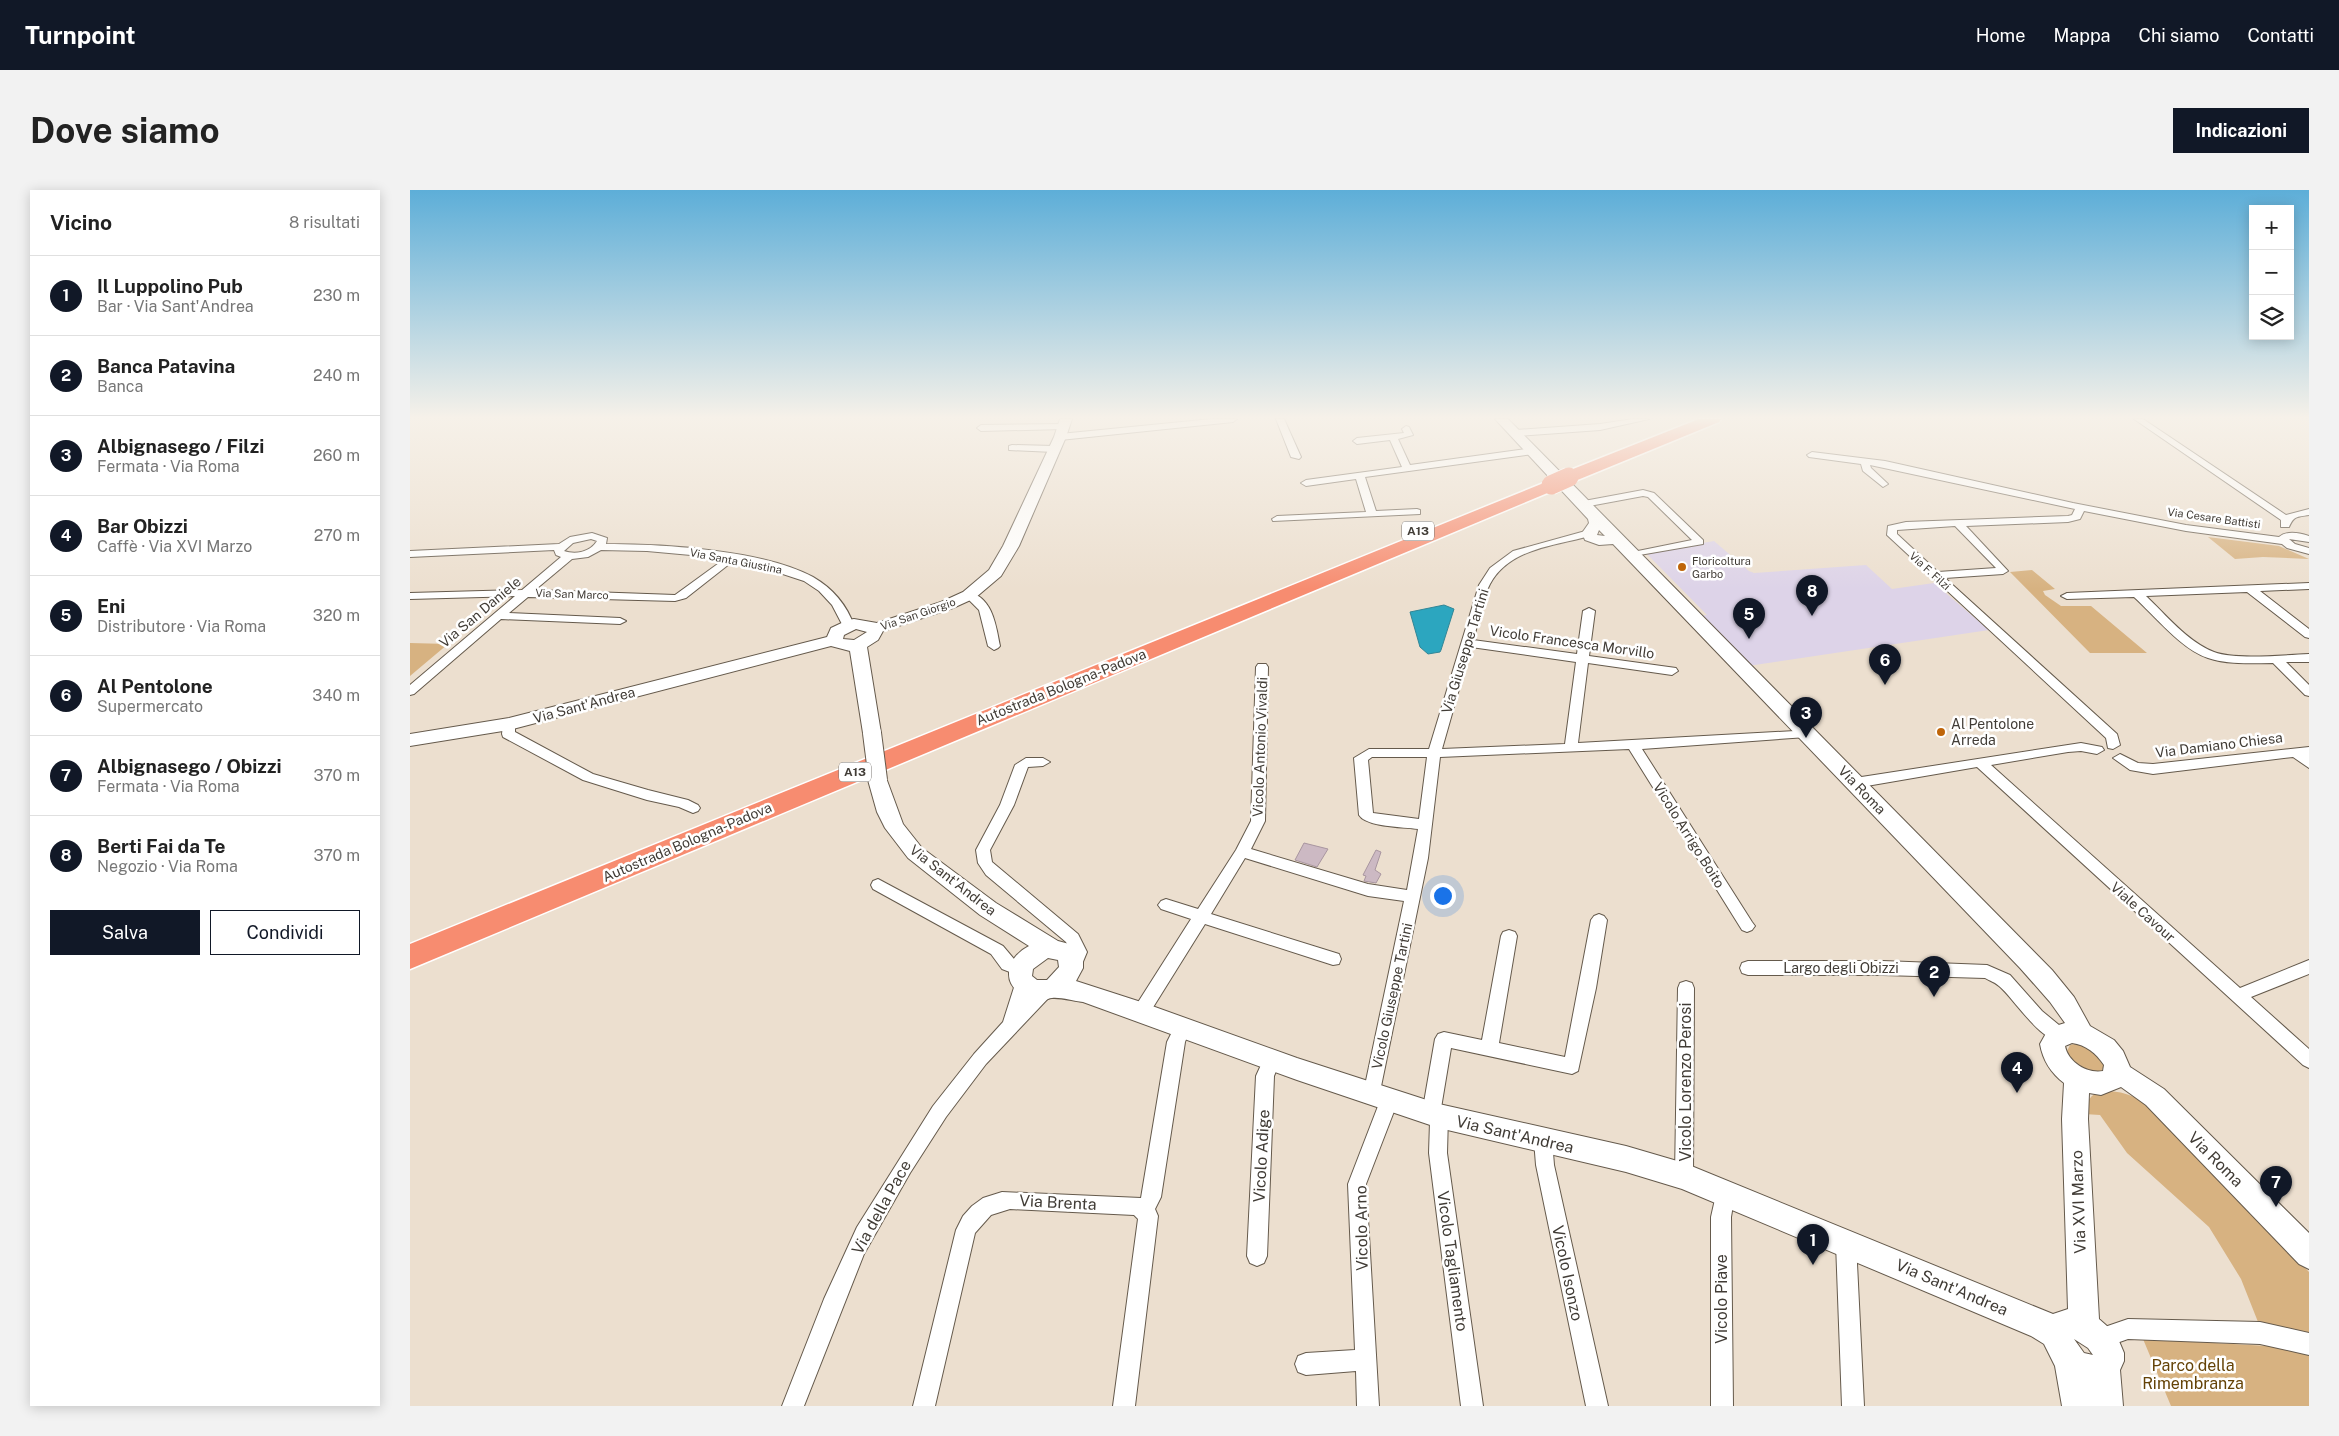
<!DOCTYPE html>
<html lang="it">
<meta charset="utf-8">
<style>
:root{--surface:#fff;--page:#f2f2f2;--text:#222;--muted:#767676;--line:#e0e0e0;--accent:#111827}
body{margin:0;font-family:"Public Sans",sans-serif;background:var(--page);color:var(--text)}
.controls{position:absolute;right:15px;top:15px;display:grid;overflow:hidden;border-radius:0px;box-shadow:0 2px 12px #0003}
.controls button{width:45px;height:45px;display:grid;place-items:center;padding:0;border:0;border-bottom:1px solid var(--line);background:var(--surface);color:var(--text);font:25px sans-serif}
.you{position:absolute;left:1032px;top:705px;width:18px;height:18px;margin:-12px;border:4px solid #fff;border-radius:50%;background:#1a73e8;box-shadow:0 0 0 8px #1a73e833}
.badge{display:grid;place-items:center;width:32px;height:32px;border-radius:50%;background:var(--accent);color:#fff;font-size:16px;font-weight:700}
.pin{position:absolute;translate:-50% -41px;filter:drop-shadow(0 1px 2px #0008)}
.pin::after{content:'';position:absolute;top:26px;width:18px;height:15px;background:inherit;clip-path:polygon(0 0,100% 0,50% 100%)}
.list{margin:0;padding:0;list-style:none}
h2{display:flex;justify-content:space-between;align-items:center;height:65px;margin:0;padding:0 20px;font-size:21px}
h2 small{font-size:16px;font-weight:400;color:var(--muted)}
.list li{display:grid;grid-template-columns:32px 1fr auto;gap:15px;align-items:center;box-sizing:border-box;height:80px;padding:0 20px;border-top:1px solid var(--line)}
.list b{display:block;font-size:19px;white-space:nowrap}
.list p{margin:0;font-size:16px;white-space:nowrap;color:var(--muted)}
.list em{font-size:16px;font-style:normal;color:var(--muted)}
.actions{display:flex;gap:10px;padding:15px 20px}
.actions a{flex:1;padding:11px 0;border:1px solid var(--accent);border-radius:0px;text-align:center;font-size:18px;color:var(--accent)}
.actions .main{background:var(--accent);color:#fff}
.icon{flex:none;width:28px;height:28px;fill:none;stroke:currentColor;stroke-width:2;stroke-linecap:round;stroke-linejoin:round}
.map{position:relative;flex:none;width:1899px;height:1216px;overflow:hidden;border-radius:0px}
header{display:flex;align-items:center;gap:30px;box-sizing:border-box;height:70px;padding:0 25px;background:var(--accent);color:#fff}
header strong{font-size:24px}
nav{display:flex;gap:28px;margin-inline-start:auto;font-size:18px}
.intro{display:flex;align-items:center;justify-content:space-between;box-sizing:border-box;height:120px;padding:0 30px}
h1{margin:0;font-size:35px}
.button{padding:12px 22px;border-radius:0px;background:var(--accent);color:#fff;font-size:18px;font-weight:700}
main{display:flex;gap:30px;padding:0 30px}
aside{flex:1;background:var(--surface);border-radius:0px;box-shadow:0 2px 12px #0003}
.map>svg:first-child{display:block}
.commercial{fill:#ddd3e8}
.green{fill:#d7b281}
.water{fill:#2ca6bf;stroke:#328696}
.building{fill:#ccb9c3;stroke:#a996a0}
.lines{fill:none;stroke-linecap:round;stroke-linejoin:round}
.street-casing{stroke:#655a4c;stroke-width:2}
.secondary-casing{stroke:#655a4c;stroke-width:2}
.highway-casing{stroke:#fff;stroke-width:3}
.street{fill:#fff;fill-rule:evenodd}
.secondary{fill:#fff;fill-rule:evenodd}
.highway{fill:#f78c70;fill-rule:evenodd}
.secondary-bridge-casing{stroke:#655a4c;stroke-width:20;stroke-linecap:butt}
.highway-bridge-casing{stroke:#fff;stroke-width:21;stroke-linecap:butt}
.secondary-bridge{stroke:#fff;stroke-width:18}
.highway-bridge{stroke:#f78c70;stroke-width:19}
.poi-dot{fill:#bf6509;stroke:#fff;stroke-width:2}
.labels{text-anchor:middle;stroke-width:5;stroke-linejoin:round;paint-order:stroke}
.far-street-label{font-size:11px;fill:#413c36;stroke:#fff}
.far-poi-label{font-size:11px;fill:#413c36;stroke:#fff;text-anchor:start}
.shield{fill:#fff;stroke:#7a7672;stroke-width:1}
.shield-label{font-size:12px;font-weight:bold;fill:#413c36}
.street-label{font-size:14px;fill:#413c36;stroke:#fff}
.poi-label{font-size:14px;fill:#413c36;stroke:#fff;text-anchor:start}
.near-street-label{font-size:16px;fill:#413c36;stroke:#fff}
.near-park-label{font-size:16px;fill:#644206;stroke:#fff}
</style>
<header>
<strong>Turnpoint</strong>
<nav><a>Home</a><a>Mappa</a><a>Chi siamo</a><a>Contatti</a></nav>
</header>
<div class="intro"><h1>Dove siamo</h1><a class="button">Indicazioni</a></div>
<main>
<aside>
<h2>Vicino<small>8 risultati</small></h2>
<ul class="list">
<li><span class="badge">1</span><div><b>Il Luppolino Pub</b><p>Bar · Via Sant'Andrea</p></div><em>230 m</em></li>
<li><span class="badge">2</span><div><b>Banca Patavina</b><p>Banca</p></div><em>240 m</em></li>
<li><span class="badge">3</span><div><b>Albignasego / Filzi</b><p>Fermata · Via Roma</p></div><em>260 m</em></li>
<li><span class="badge">4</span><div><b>Bar Obizzi</b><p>Caffè · Via XVI Marzo</p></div><em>270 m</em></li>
<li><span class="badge">5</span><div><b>Eni</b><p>Distributore · Via Roma</p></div><em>320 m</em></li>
<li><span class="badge">6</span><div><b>Al Pentolone</b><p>Supermercato</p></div><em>340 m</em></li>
<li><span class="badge">7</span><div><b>Albignasego / Obizzi</b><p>Fermata · Via Roma</p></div><em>370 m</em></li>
<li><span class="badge">8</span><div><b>Berti Fai da Te</b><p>Negozio · Via Roma</p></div><em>370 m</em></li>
</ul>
<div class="actions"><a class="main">Salva</a><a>Condividi</a></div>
</aside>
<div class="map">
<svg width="1899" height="1216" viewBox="0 0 1899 1216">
<rect width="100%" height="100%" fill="#ecdfcf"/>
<path class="commercial" d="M1304,351L1339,381L1344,383L1456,375L1482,399L1524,393L1579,440L1338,476L1290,426L1297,425L1236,363Z"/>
<path class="green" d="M1798,347L1869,356L1899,369L1853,367L1825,369Z
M1622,380L1645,399L1633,401L1635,405L1651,416H1681L1737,463H1680L1600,382Z
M0,453L38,454L0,486Z
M1665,854L1677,856L1695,874L1691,882C1675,887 1664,874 1656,863L1660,855Z
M1696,901C1717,901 1732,910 1749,922L1899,1082V1146L1850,1137L1831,1089L1799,1037L1717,963L1690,925L1674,924C1678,909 1680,903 1696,901Z
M1733,1149L1876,1157L1899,1161V1216H1761Z"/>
<path class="water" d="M1034,415L1044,419L1031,460L1030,462L1018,464L1010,457L1000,422Z"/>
<path class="building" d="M894,653L918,659L907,677L885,670Z
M966,660L971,662L965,680L971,684L966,693L954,691L956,686L953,685Z"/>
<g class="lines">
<defs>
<path id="street" d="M802,229H827L823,232L650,250L646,247L650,244Z
M866,229H874L891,267L889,269L881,267Z
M1223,229H1239L1190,240L1106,246L1102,243L1106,240L1190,234Z
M1724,229H1733L1876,325L1899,319V325C1886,327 1884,326 1879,337H1871V330Z
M657,234V238L654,239L571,241L567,238L571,235Z
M996,236L999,237L1003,245L988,249L1000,275L1123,258L1128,261L1123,264L955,287L966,321L1007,319L1010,320V324L863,331L862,329L867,326L956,322L946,289L896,296L891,293L896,290L992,277L980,250L947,254L943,251L947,248L994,243L992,239Z
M602,255L644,256L649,259L644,262L599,260V256Z
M1402,262L1475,271L1663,313L1776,335L1869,347C1877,340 1890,343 1899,346V352L1879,349L1885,354L1899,358V364L1877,358L1872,354L1776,341L1674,321L1670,329L1658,332L1556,336L1598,381L1593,384L1535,388L1707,544L1710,555L1703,559L1698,558L1696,548L1477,345L1478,336L1496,332L1658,326L1662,325L1665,319L1460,275L1461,278L1478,294L1473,297L1453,281L1451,274L1399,267L1397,265ZM1545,336L1586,378L1528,382L1487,344V340Z
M1233,300L1244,303L1293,350V354L1218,367V363L1282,350L1238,307L1233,306L1174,317L1169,314L1174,311Z
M1179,340L1184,343L1183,345C1147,356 1100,357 1080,394C1071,410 1069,433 1063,450L1167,464L1173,421L1179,418L1185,421L1179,466L1266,478L1268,481L1262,485L1178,473L1168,553L1402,540L1403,543L1397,547L1232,559L1342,732L1345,736L1342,740L1337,742L1332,740L1219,559L1030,567L1018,668L968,911L962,913L956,911L953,905L994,711L958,706L835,668L801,724L929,764L931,769L929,774L923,775L795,734L737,827L731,829L725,827L723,822L725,817L781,729L751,719L748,715L751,711L756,709L788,719L826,660L841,631L846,477L848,474H856L858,477L855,631L841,659L958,694L997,700L1008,639C994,637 956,637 949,625L944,568L959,559H1019L1069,395L1080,378L1103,361ZM1061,457L1166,472L1155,554L1032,559ZM962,567H1017L1009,629L963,623L958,570Z
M182,343L197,348L196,354C253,354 354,360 403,387C422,398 437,415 444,436L438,439L434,438L422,415L409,401L394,391L345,375L292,366L237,361L191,360L178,367L162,369L125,400L265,405L309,373H317L318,375L276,408L265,411L118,407L99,423L210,428L216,431L210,434L91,429L4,504L0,505V495L105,406L0,409V403L112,400L151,367L146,365L144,360L0,367V361L149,354L160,347ZM181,349L187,351C180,362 166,365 154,361L163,353Z
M1899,393V399L1850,401L1899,439V448L1895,447L1837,402L1736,406C1756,425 1778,452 1804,462C1825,470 1875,465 1899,464V472H1876L1899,495V506L1895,505L1863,473C1841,473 1819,475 1798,468C1772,460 1744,425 1724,407L1657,409L1651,406L1657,403Z
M559,402C583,408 586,436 590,456L588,458L584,460L578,456L569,420L554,405Z
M99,530L105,534V542L183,584L238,600L278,610L288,615L290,618L288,621L283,623L269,617L237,610L173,590L93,547L92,544L93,534Z
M1671,553L1692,557L1694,560L1687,564L1671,561L1658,562L1581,575L1830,798L1899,770V784L1841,807L1899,859V878L1893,875L1567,577L1445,598L1438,593L1445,588Z
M1899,557V578L1883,567L1743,584L1720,580L1703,568L1710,564L1728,573L1743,574Z
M616,568H633L640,572L633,576L618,577L604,615L580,660L582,672L668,744L677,762L672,774L662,778L656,777L654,772L661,762L656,752L576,685L568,673L566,660L590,615L605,575Z
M468,689L593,756L604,769L616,774L618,779L616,784L610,786L592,779L581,764L463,699L461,695L463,691Z
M1189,724L1194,726L1197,730L1186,798L1168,881L1162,884L1041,858L1031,918L1035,920L1038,926L1037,963L1073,1216H1051L1019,963L1020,932L1015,930L1012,924L1025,849L1028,844L1034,842L1072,850L1091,746L1093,742L1099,740L1105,742L1107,746L1089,853L1155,867L1181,730L1184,726Z
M1338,771H1473L1577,775L1600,785L1632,821L1655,840L1657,845L1655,850C1634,858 1604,808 1589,796C1585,792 1580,791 1575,788L1473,785H1338L1332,783L1330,778L1332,773Z
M613,786L619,788L621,793L619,807C627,800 634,790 645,794L647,799L576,874L536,927L500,983L454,1064L394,1216H372L414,1109L447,1037L523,916L564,864L593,832L607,788Z
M1276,791L1282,793L1284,798L1283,986L1281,992L1274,995L1267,992L1265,986L1268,798L1270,793Z
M773,830L779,832L781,837L775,852L751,1007L745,1019L748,1026L725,1216H703L728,1029L724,1025L600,1019L581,1025L565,1043L525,1216H503L546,1040L553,1026L562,1016L573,1008L592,1002L731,1008L757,852L767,832Z
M862,861L868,864L871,869L864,886L857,1066L854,1073L847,1076L840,1073L837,1066L846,886L856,864Z
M979,903L985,905L988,911L956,994L969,1216H947L946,1181L896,1185L888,1182L885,1174L888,1166L896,1163L945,1160L938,994L970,911L973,905Z
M1133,941L1140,944L1142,950L1144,975L1198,1216H1176L1126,975L1124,950L1126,944Z
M1315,994L1322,996L1325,1003L1321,1027L1323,1216H1301V1027L1308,996Z
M1436,1043L1443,1046L1446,1053L1454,1216H1432L1426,1053L1429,1046Z
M1718,1129L1850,1132L1899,1143V1165L1850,1154L1718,1149L1690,1159L1683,1155L1679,1148L1683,1141Z"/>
<path id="secondary" d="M650,229H662L656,247L609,356L591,386L565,408L543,418L473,441L468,450L457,457L471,543L469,547L462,549L455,547L453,543L440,461L421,456L99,540L0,556V544L99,528L417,447L421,438L438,430L444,429L467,433L531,412L553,402L579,380L593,356L644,247ZM446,439L457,442L444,450L433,449L434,445Z
M1085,229H1098L1642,780L1664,807L1680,836L1704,850L1713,861L1720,877L1754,899L1899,1043V1079L1889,1074L1736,915L1711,897L1691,905L1679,903L1678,929L1689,1129L1706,1144L1714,1163V1171L1710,1180L1713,1216H1652L1645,1176L1634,1154L1621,1146L1272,999L1216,982L1029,938L887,890L673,812C663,811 651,807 642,808C639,808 637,810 634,810C619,813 598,800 599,783C599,771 609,761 619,756L570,725L498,668L475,638L467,622L458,590L461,585L468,583L475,585L493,634L512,658L586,713L648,751L663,755L670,762L673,769V778L666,791L731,812L887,868L1029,914L1216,956L1274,973L1643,1124L1658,1119L1652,929L1654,893C1641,883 1633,871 1630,854L1639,838L1655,833L1640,812L1610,778L1203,354L1189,355L1175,350L1172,343L1179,333L1178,329ZM1189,340L1195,346L1187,345ZM638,768L648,770L649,777L637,790H627L622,786L623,779ZM1662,853C1676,855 1686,863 1694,875L1693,881C1677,884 1658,872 1655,856ZM1664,1149L1678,1158L1683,1165L1674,1163Z"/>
<path id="highway" d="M1289,229H1311L1309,232L1165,291H1153L1150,287L1153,283Z
M1141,290L1147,291L1150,295L1147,299L0,779V754Z"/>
</defs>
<use href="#street" class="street-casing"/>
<use href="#secondary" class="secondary-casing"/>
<use href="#highway" class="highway-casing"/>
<use href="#street" class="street"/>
<use href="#secondary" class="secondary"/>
<use href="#highway" class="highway"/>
<defs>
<path id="secondary-bridge" d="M462,543L468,590"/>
<path id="highway-bridge" d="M1141,295L1159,287"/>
</defs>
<use href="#secondary-bridge" class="secondary-bridge-casing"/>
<use href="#highway-bridge" class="highway-bridge-casing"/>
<use href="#secondary-bridge" class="secondary-bridge"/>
<use href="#highway-bridge" class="highway-bridge"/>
</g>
<linearGradient id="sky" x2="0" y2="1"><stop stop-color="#5daed8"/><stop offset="0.57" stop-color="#f6f1e9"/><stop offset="1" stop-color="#f6f1e9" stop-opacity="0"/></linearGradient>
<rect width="1899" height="399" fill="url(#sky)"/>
<g class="poi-dot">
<circle cx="1272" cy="377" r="5"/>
<circle cx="1531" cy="542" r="5"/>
</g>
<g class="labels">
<g class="far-street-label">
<text transform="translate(1804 328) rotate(8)" y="4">Via Cesare Battisti</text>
<text transform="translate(326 371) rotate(11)" y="4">Via Santa Giustina</text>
<text transform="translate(1520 381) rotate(42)" y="4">Via F. Filzi</text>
<text transform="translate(162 404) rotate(2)" y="4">Via San Marco</text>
<text transform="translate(508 424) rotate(-19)" y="4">Via San Giorgio</text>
</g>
<g class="far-poi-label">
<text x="1282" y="375">Floricoltura<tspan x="1282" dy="13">Garbo</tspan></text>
</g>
<g class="shield">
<rect x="992" y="331.5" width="32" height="19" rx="4"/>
<rect x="429" y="572.5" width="32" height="19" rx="4"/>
</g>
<g class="shield-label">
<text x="1008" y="345">A13</text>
<text x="445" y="586">A13</text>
</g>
<g class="street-label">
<text transform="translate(70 422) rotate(-40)" y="5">Via San Daniele</text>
<text transform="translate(1162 452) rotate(8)" y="5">Vicolo Francesca Morvillo</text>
<text transform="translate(1055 461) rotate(-73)" y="5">Via Giuseppe Tartini</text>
<text transform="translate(651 497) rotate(-22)" y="5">Autostrada Bologna-Padova</text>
<text transform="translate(174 515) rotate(-15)" y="5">Via Sant'Andrea</text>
<text transform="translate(1809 555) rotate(-7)" y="5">Via Damiano Chiesa</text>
<text transform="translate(850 557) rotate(-88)" y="5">Vicolo Antonio Vivaldi</text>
<text transform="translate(1452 600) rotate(46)" y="5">Via Roma</text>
<text transform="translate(1279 645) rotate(58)" y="5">Vicolo Arrigo Boito</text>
<text transform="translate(277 652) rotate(-23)" y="5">Autostrada Bologna-Padova</text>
<text transform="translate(543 690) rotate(38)" y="5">Via Sant'Andrea</text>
<text transform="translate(1733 722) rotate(42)" y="5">Viale Cavour</text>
<text x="1431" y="783">Largo degli Obizzi</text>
<text transform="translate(982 806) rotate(-78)" y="5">Vicolo Giuseppe Tartini</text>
</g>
<g class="poi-label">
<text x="1541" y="539">Al Pentolone<tspan x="1541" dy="16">Arreda</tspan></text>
</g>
<g class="near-street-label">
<text transform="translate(1275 892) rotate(-90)" y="6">Vicolo Lorenzo Perosi</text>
<text transform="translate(1105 944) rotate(13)" y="6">Via Sant'Andrea</text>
<text transform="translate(851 966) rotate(-87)" y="6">Vicolo Adige</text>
<text transform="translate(1806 969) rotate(45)" y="6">Via Roma</text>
<text transform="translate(648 1012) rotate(3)" y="6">Via Brenta</text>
<text transform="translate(1668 1012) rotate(-92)" y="6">Via XVI Marzo</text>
<text transform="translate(471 1017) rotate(-61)" y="6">Via della Pace</text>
<text transform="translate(951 1038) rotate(-91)" y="6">Vicolo Arno</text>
<text transform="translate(1043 1071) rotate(82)" y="6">Vicolo Tagliamento</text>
<text transform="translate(1158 1083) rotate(78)" y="6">Vicolo Isonzo</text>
<text transform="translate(1542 1097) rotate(23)" y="6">Via Sant'Andrea</text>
<text transform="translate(1311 1109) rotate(-90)" y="6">Vicolo Piave</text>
</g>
<g class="near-park-label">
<text x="1783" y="1181">Parco della<tspan x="1783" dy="18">Rimembranza</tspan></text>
</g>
</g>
</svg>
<div class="controls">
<button>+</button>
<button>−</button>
<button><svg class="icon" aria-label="layers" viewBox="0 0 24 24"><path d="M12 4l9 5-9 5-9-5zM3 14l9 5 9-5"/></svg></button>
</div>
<div class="you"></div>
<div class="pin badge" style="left:1403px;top:1075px">1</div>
<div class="pin badge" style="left:1524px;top:807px">2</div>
<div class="pin badge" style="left:1396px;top:548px">3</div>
<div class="pin badge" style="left:1607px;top:903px">4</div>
<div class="pin badge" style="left:1339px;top:449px">5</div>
<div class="pin badge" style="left:1475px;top:495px">6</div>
<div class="pin badge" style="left:1866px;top:1017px">7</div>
<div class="pin badge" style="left:1402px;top:426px">8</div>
</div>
</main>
